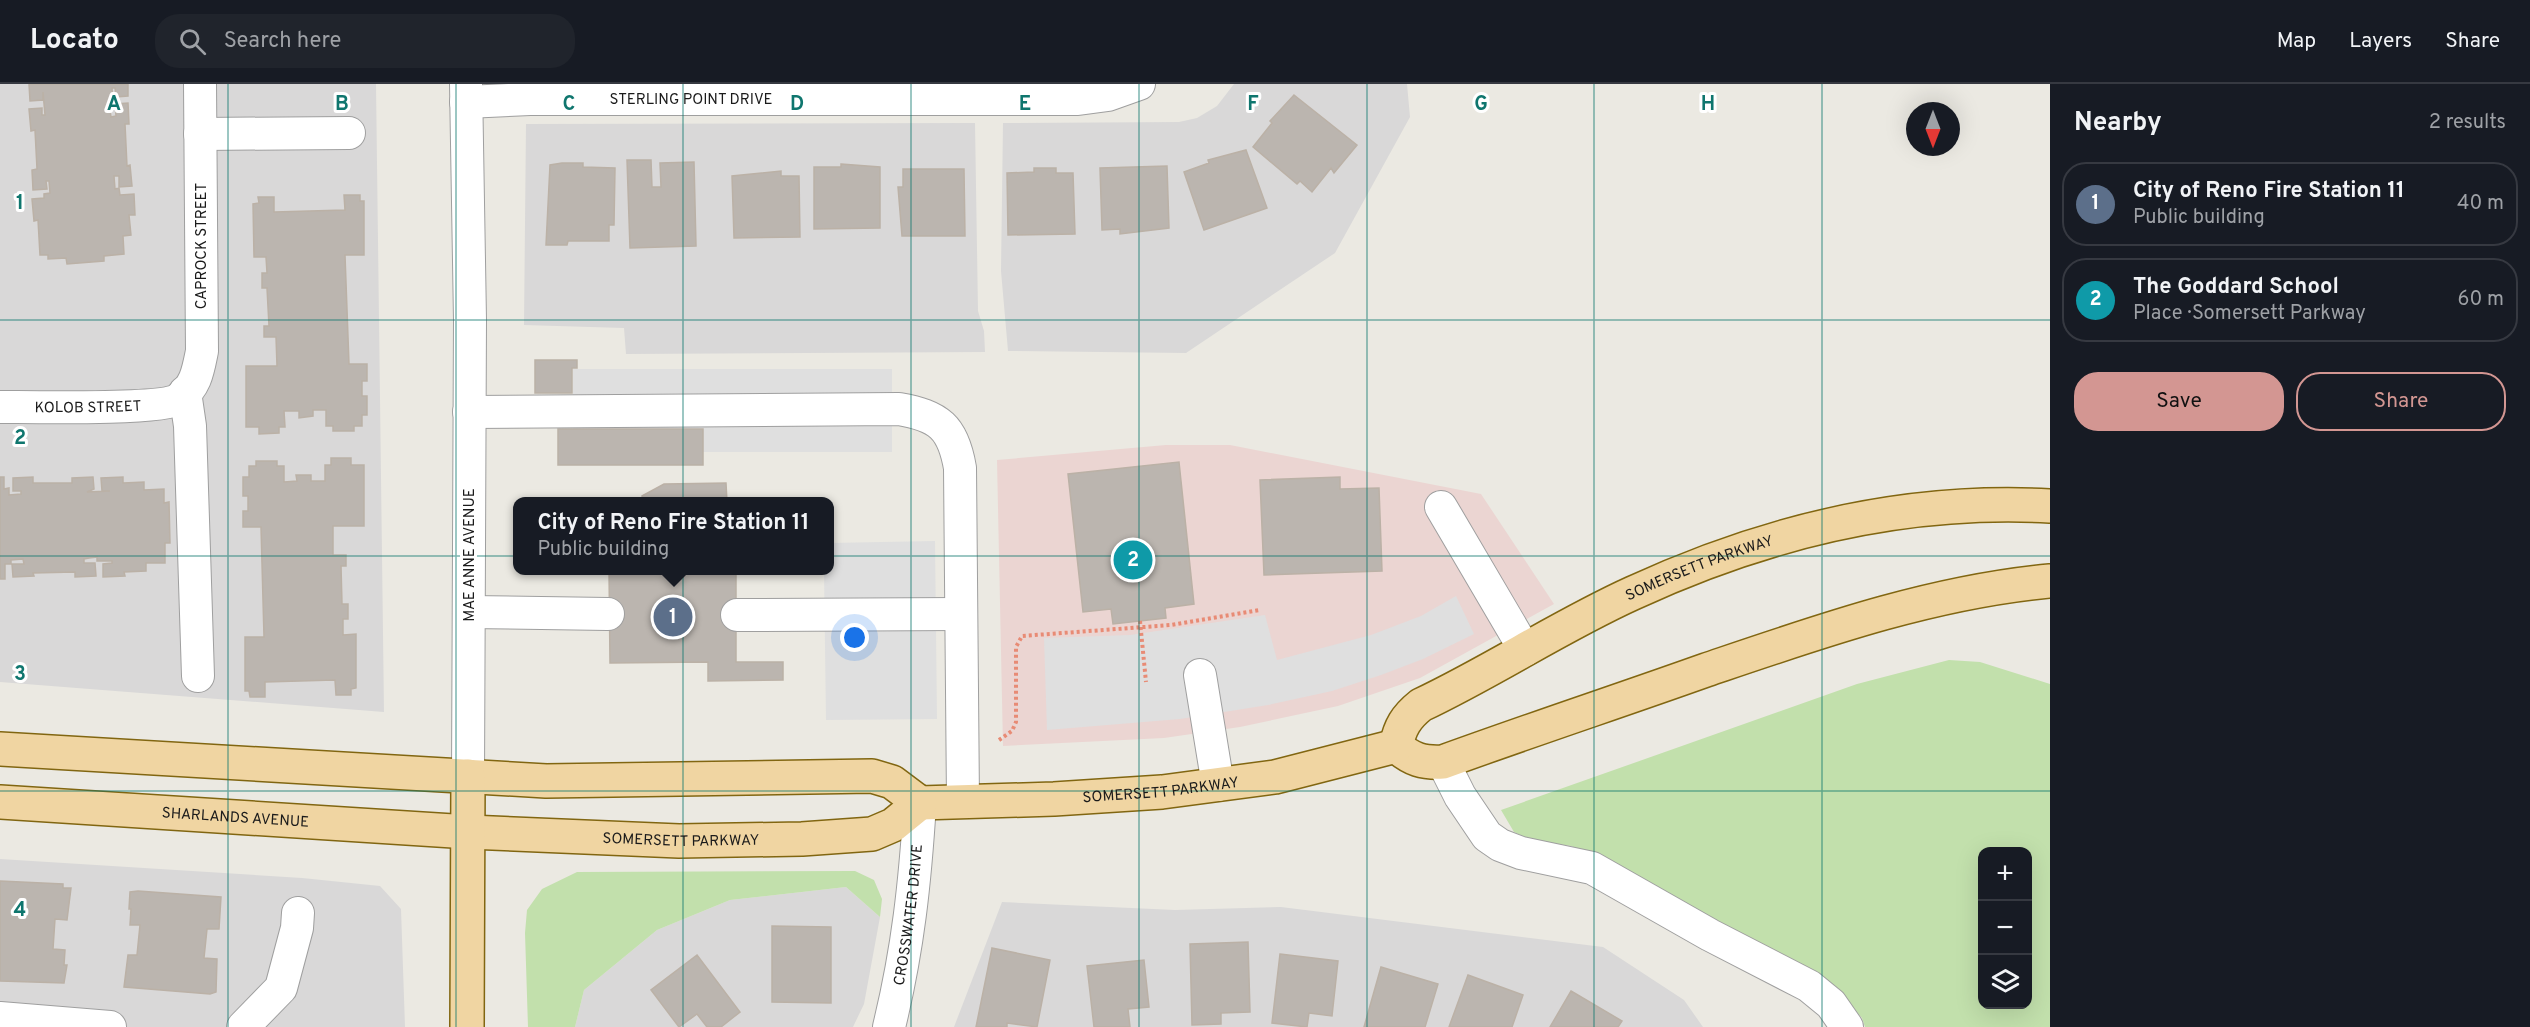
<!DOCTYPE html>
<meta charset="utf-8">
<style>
:root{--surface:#171b24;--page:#20242c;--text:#f1f3f6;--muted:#9ea1a6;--line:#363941;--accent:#d39692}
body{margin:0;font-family:Overpass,sans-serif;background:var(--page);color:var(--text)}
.controls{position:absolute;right:18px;bottom:18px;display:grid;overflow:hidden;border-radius:12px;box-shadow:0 6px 24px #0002}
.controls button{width:54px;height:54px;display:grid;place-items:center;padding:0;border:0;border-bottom:2px solid var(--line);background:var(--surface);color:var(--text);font:30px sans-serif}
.compass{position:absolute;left:1906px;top:18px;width:54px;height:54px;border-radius:50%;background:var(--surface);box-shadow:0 6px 24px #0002;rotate:180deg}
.you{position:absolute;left:855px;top:554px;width:21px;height:21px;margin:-15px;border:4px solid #fff;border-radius:50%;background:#1a73e8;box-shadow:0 0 0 9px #1a73e833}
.badge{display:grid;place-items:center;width:39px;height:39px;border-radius:50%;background:var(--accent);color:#fff;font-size:20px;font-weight:700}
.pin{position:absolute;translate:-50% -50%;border:3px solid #fff;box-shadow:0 2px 6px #0006}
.popup{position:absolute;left:513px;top:413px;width:321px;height:78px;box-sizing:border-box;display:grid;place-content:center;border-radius:12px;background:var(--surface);filter:drop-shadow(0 2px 4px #0005);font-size:20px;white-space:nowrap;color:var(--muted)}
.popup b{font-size:22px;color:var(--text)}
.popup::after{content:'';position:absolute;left:50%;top:100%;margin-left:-12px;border:12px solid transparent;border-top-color:var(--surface)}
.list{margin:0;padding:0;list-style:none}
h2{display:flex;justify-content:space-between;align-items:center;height:78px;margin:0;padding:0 24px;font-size:26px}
h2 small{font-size:20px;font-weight:400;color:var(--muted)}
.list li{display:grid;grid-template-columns:39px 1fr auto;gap:18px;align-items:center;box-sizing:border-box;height:84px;margin:0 12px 12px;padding:0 12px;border:2px solid var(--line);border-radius:24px}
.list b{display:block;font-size:22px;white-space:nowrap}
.list p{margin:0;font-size:20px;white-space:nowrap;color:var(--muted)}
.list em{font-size:20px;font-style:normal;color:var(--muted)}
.actions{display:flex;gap:12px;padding:18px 24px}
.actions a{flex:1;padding:14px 0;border:2px solid var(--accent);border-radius:24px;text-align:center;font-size:21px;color:var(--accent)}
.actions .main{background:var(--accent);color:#111}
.icon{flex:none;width:33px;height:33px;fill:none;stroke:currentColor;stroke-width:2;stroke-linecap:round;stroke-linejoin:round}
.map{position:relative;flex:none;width:2050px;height:943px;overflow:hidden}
header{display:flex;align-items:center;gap:36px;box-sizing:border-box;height:84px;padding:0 30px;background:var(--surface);border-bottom:2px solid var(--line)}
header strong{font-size:28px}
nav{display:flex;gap:33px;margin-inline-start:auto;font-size:21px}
.search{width:420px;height:54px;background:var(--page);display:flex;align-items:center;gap:15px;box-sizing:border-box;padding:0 21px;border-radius:24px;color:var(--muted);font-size:22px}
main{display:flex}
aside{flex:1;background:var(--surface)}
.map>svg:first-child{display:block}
.residential{fill:#d9d8d8}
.commercial{fill:#ebd5d2}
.grass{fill:#c2e0ac;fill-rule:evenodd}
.parking{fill:#dfdfdf}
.building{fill:#bbb5af;stroke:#bbb1a6;stroke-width:1.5}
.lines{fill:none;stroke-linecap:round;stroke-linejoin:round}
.minor-casing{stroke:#9f9f9f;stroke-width:34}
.major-casing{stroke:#816611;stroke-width:36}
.path{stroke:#e88b75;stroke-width:4;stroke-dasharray:3 3;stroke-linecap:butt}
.minor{stroke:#fff;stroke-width:32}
.major{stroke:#f0d5a2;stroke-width:33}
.grid{fill:none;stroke:#0f766e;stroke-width:1.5;stroke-opacity:0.55}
.labels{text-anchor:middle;stroke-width:6;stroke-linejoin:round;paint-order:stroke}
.street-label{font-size:15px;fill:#1b1b1b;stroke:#fff}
.grid-label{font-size:20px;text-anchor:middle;font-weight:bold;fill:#0f766e;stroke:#fff;stroke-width:6;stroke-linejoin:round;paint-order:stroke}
</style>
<header>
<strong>Locato</strong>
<div class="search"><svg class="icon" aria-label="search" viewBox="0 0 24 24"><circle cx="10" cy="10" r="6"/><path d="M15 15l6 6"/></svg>Search here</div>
<nav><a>Map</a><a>Layers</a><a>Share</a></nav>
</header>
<main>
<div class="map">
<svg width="2050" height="943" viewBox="0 0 2050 943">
<rect width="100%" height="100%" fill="#ebe9e2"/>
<path class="residential" d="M0,0H376L384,628L0,598Z
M1234,0H1407L1410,33L1335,169L1186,269L1008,267L1001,187L1003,39L1179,38L1197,34L1217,22Z
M975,39L978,227L984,247L985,268L626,270L624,244L524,241L526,40Z
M0,775L302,794L380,802L401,825L405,943H0Z
M846,803L880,833L864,920L853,943H575L584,906L657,846L730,816Z
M1002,818L1175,826L1281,823L1603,863L1684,916L1703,943H954Z"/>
<path class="commercial" d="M1166,361H1230L1481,410L1554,520L1420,594L1338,622L1240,643L1164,654L1003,662L997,376Z"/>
<path class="grass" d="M1949,576L1980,578L2050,600V943H1865L1862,934L1830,899L1798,878L1743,853L1613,779L1571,762L1531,756L1514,748L1501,726L1857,600ZM1982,768H2028V920H1982Z
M855,787L874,796L882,815L880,833L846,803L730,816L657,846L584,906L575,943H528L525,849L527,826L542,805L577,788Z"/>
<path class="parking" d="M573,285H892V368H703V345H573Z
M935,457L937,635L826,636L824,487L829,486V459Z
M1456,512L1474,550L1423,575L1381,591L1332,607L1268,621L1180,635L1047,646L1044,554L1130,551L1265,531L1277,576L1371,551L1421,532Z"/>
<path class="building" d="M29,0H128V12L116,13L115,4H112L113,18L109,19L111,33L116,32L115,20L128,19L129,40H125L127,82L130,81L132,102L119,103V92H114L115,105L119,104L120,111L134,110L135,131H129L131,151L123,152L124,170L104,172V177L67,180L66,174L48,175V171H40L38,136L34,137L32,115L44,114V110L50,109L49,97H46L47,105L33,106L32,86L37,85L35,46L31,47L29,25L42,24V31H45L43,8V16L30,17Z
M1294,11L1357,61L1334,89L1331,84L1312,108L1300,97L1297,100L1253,63L1272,39L1270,37Z
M1246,66L1267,124L1204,146L1184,88L1209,79L1208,76Z
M627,76H651L652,103H661L660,79L694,78L696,162L630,164Z
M562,79H583V83L615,84L614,141H609V157H568L567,161H546L550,81Z
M841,80L880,83V144L814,145V83H841Z
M1167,82L1169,144L1120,150V145L1102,146L1100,84Z
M1034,84H1056V89H1073L1075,150L1008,151L1007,89L1034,88Z
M903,85H964L965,152H902L898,103H903Z
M781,87V92H799L800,153L734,154L732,92Z
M344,111H360V117H364V171H345L349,280H367V297H362V312H367V331H362V342H354V347H333V342H326V326H313V332L299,334V327H284L285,343H279V349L259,350V343H246V282H277L276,253H264V242H269L267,204H262V189H267L266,173H254L253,120L259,119L258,113H274V128L345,126Z
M535,276H577V284H572V309H535Z
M558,345H703V381H558Z
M331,374H351V381H364V442H333V471H346V482H341L342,520H348V535H343V551L356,550V604L351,605V611H336L335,596L265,598V613H250L249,607H245V553H264L261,443H243V427H248V412H243V393H249V382H256V377H277V382H284V398L297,397L296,391H311V397H325V381H331Z
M1179,378L1194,520L1165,524L1166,534L1113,540L1111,525L1083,528L1068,390Z
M0,393H4V405L9,404V411L21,410V407H13V394L33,393V399H72V394L93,393L94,405L87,408L110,407H102L101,394L123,393V399L144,398V406L164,405V419L169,418L170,459H165V479H146V487L124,488L125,492L103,493V480L112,479V477H97V473L89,474L84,475V479H95L96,492L75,493V488L33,489L34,492L13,493L12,480H24L23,475L11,476V480H5V495H0Z
M1340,393V405L1379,404L1382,487L1264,491L1260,396Z
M726,399L727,418H643L642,412L664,400Z
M609,486H785L736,488V578H783V596L708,597V578L610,579Z
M0,797L63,800V804H71L67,836L55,835L53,865L65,866L64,881H67L64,899L0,897Z
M138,807L221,813L219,845H207L204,874L217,875L216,908L210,910L124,903L128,871H137L140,841H130L131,825H129L130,808Z
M772,842L831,843V919L772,918Z
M1248,858L1250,928L1221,929V940L1192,941L1190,860Z
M992,864L1050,876L1037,943L1007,939V943H976Z
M1280,870L1338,877L1332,932L1309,929L1307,943L1272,939Z
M697,871L740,928L721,943H707L697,930L679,943L651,906Z
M1144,876L1149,923L1128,925L1130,943H1094L1087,882Z
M1381,883L1438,900L1425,943H1364Z
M1468,891L1523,911L1512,943H1449Z
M1571,907L1622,937L1618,943H1550Z"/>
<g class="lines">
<defs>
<g id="minor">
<path d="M466,0L470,236L468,692"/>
<path id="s1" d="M466,18L530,15H1078L1108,11L1139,0"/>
<path d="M200,50L349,49"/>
<path d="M185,308L190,342L198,592"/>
<path id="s2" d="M0,323C29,323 162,326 179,315C196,302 198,287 202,267L200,0"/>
<path d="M469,328L899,325C939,332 953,343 960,384L963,718"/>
<path d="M1441,423L1525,566"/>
<path d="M469,528L608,530"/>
<path d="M737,531L960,530"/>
<path d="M1200,591L1218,701"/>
<path d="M1443,678L1460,712L1487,752L1500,761L1521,769L1592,784L1710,851L1809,902L1831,920L1847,943"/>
<path d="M0,934L110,943"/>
<path d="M243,943L281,904L297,844L298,829"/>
<path id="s3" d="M889,943C908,865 915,799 920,719"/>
</g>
<g id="major">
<path id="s4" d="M1396,662C1400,643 1406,633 1421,621C1493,587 1560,542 1633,509C1765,448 1904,414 2050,422"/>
<path d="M1396,662C1412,676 1423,679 1443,678C1531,646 1619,617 1706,586C1818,548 1931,508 2050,497"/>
<path id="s5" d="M0,665L546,697L872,692L892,698L920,719L1054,715L1162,708L1275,693L1396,662"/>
<path id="s6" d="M0,718L469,748L679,757L802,755L872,750L893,741L920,719"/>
<path d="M467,943L468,692"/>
</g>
</defs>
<use href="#minor" class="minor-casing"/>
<use href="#major" class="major-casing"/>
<path class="path" d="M1140,537L1146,598
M999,656L1012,647L1016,638V563L1022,552L1171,541L1260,526"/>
<use href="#minor" class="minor"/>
<use href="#major" class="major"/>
</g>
<path class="grid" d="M228,0V943M456,0V943M683,0V943M911,0V943M1139,0V943M1367,0V943M1594,0V943M1822,0V943M0,236H2050M0,472H2050M0,707H2050"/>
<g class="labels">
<g class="street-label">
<text dy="5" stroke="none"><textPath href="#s1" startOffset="225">STERLING POINT DRIVE</textPath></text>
<text transform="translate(201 162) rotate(-90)" y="5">CAPROCK STREET</text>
<text dy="5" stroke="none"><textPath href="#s2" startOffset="88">KOLOB STREET</textPath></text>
<text transform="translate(469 471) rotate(-90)" y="5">MAE ANNE AVENUE</text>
<text dy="5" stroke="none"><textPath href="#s4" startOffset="360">SOMERSETT PARKWAY</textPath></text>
<text dy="5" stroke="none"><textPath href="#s5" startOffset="1170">SOMERSETT PARKWAY</textPath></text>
<text dy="5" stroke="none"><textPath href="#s6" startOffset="236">SHARLANDS AVENUE</textPath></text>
<text dy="5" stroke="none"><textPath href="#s6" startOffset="682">SOMERSETT PARKWAY</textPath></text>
<text dy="5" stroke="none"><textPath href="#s3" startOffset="114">CROSSWATER DRIVE</textPath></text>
</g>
</g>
<g class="grid-label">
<text x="114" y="26">A</text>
<text x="342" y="26">B</text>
<text x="569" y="26">C</text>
<text x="797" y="26">D</text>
<text x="1025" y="26">E</text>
<text x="1253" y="26">F</text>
<text x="1481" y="26">G</text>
<text x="1708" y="26">H</text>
<text x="20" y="125">1</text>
<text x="20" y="360">2</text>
<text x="20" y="596">3</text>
<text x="20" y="832">4</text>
</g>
</svg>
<div class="controls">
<button>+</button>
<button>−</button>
<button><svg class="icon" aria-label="layers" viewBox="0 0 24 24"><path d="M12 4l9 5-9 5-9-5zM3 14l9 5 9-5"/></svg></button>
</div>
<svg class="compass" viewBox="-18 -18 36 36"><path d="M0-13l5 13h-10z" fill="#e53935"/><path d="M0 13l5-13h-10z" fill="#9ea1a6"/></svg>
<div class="you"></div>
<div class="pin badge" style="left:673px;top:533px;background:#5c6f8a">1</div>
<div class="popup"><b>City of Reno Fire Station 11</b>Public building</div>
<div class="pin badge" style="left:1133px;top:476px;background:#0f9aa8">2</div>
</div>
<aside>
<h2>Nearby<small>2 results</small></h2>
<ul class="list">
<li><span class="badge" style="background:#5c6f8a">1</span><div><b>City of Reno Fire Station 11</b><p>Public building</p></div><em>40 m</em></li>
<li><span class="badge" style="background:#0f9aa8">2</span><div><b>The Goddard School</b><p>Place · Somersett Parkway</p></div><em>60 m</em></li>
</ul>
<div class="actions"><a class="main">Save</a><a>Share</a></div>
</aside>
</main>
